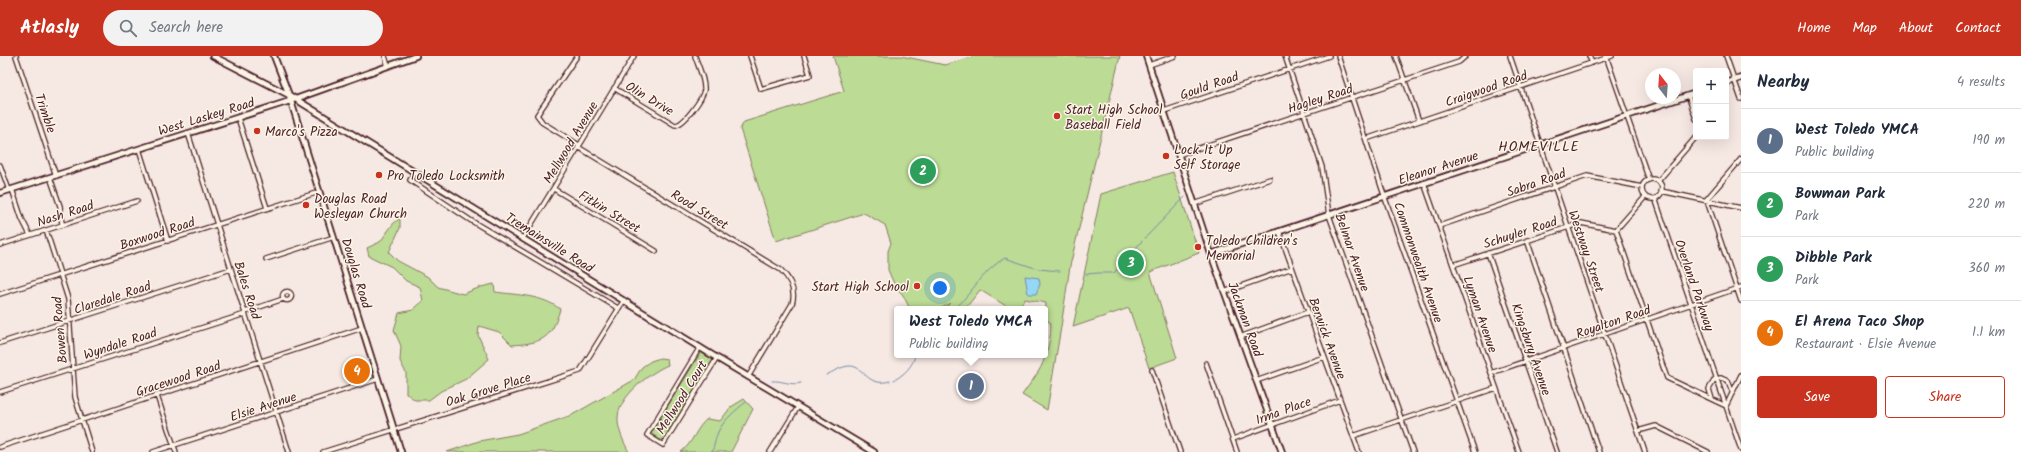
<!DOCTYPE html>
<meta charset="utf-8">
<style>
:root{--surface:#fff;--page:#f2f2f3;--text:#1f2937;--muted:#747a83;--line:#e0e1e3;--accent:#c8321e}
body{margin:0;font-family:Kalam,sans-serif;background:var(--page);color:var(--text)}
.controls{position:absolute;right:12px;top:12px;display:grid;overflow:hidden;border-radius:4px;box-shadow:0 4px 16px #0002}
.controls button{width:36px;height:36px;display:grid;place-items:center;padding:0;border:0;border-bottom:1px solid var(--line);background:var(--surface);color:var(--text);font:20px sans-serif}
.compass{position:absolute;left:1645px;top:12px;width:36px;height:36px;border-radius:50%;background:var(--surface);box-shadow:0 4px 16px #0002;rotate:343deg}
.you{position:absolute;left:940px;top:232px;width:14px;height:14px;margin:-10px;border:3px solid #fff;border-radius:50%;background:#1a73e8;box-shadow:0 0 0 6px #1a73e833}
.badge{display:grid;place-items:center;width:26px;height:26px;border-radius:50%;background:var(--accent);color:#fff;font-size:13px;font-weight:700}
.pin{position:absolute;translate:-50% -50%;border:2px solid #fff;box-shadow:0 1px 4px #0006}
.popup{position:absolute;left:894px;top:250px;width:154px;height:52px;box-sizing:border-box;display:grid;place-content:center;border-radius:4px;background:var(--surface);filter:drop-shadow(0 1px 3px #0005);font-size:13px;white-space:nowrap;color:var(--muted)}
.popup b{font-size:15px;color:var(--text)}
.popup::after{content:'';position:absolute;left:50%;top:100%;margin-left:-8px;border:8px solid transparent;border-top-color:var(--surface)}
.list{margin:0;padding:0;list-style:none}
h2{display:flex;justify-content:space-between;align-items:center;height:52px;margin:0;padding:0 16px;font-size:17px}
h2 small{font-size:13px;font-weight:400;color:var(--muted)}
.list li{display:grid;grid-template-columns:26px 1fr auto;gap:12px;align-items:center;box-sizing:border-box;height:64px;padding:0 16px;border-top:1px solid var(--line)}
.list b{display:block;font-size:15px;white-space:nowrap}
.list p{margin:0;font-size:13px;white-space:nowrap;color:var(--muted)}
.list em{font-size:13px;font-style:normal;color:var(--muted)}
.actions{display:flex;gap:8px;padding:12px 16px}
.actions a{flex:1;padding:9px 0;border:1px solid var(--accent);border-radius:4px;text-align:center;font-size:14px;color:var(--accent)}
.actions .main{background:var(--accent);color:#fff}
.icon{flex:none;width:22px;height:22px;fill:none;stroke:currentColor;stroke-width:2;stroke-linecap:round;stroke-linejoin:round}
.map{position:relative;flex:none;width:1741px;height:396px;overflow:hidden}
header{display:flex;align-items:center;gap:24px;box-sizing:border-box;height:56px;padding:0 20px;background:var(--accent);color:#fff}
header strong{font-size:19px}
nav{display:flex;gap:22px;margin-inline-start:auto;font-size:14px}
.search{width:280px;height:36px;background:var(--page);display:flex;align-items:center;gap:10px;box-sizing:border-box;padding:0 14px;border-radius:22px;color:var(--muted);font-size:15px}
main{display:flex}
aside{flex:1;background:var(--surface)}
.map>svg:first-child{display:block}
.green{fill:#bcdb94;stroke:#837d60}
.water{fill:#95d7f6;stroke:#778da5}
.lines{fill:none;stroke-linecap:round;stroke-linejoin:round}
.stream{stroke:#778da5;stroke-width:1}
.street-casing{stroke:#4a1f2b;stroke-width:6}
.secondary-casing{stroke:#4a1f2b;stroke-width:8}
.street{stroke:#fcf5e5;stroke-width:3.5}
.secondary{stroke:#fcf5e5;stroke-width:4.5}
.poi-dot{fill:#c8321e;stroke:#fcf5e5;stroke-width:1.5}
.labels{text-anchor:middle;stroke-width:3;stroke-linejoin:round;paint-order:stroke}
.street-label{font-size:13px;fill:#4a1f2b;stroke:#fcf5e5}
.poi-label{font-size:13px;fill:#4a1f2b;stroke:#fcf5e5;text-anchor:start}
.neighbourhood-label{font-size:14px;letter-spacing:1px;fill:#4a1f2b;stroke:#fcf5e5}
</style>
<header>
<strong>Atlasly</strong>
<div class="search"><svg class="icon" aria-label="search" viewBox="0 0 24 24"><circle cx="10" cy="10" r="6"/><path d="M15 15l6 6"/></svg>Search here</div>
<nav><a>Home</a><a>Map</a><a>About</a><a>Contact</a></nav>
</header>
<main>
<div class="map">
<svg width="1741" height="396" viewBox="0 0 1741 396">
<rect width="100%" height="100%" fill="#f6e8e3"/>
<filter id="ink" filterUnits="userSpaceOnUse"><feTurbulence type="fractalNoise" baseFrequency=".025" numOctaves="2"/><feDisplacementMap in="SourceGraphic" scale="8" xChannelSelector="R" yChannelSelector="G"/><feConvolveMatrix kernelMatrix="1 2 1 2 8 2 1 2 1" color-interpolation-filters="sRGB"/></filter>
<g filter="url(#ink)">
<path class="green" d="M833,0H901L945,9L975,0H1120L1070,210L1061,271L1047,354L1022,339C1028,330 1036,321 1041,311C1046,300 1053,278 1050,266L1045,264L1046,247L1025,243L1017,253H1011L980,234L965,253H944L950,247L940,253H910L903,239L895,230L888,214V195L891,187L885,169L864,157L776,185L740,73L744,66L844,35Z
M1173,116L1199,197L1150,216L1177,302L1149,312L1129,252L1073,271L1101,138Z
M400,162V172L389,196L398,205L428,221L438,231L463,238L481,231L494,228L495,236C517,239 542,239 560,253C552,283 542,287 512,289L499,276L479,270L478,279L489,303L466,323L441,335L429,344H415L406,337V317L400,305L401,290L394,274L399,257L413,254L423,245L420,231L406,225L392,211L369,200L367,192L380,186L393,168Z
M702,296L713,303L712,306L663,384H660L651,377L700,298Z
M660,302L667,303L668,309C651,316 619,340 618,361C617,372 624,387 629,396H447L479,385L518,378L572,359L634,324L642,311L651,305Z
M744,343L753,353L731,396H681C693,387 696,372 707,363L720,365L731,351Z"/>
<path class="water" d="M1025,220L1039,222L1040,228L1036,238H1028Z"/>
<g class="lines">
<path class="stream" d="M1145,182L1185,141
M1086,218L1098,217H1114L1142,185
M955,253C972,236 985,213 1005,202L1038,213L1060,215
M826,319C833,316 842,310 850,310C865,310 866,332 890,325
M894,324C903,320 914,309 915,299
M772,325C782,324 791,330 801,327
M712,396C715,389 715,381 719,374C725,363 736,354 746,346"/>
<defs>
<path id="street" d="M16,0L56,120
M385,0L388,10
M577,0L537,59L543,67L579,89
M750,0L761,33L810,19L804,0
M1285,0L1322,111L1329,159L1413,396
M1338,0L1386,145L1475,396
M1396,0L1419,65
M1510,0L1645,396
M1589,0L1592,7
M1606,0L1649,124
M1726,0L1741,43
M1149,9L1175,0
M614,32L675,69C684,69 703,42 704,34C705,23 698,10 695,0
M1688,39L1696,63
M1164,55L1329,0
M238,62L267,152
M188,77L289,396
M1366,83L1612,0
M578,91L781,214C790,223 796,235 792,248L748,321
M139,93L168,185
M1178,99L1459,6L1466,0
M0,109L9,134
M414,117L410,124L470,164L616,251
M50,121L60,150L62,168
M1642 133a10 10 0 1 1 20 0a10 10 0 1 1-20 0Z
M1658,125L1696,81
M1424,127L1519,396
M12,133L22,163L30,179
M554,133L656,195
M1661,135L1741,152
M1655,142L1741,394
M1706,144L1741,103
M1707,145L1741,245
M1194,148L1270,123
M1439,170L1587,120L1642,131
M46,174L68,243L75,341L92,396
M1616,174L1667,322L1726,350L1741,319
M1616,174L1645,141
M1279,175L1359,396
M523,182L634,0
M1527,184L1599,396
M0,189L137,145
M1488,197L1557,396
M266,203L334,181
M1453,209L1581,167L1616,174
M282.5 240a4.5 4.5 0 1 1 9 0a4.5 4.5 0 1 1-9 0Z
M1224,236L1292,212
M0,238L319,136
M245,256L283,243
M1240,281L1308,256
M0,287L231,213
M700,291L647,379L663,389L717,302
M1206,307L1237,396
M1152,314L1180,396
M1491,317L1741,231
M1256,325L1324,301
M0,336L245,258
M157,340L176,396
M1712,343L1709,333L1715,323L1721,322L1728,325L1732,335
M1638,375L1656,370L1708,396
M1353,380L1496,332
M1233,383L1340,344
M0,391L362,272
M153,396L378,323
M323,396L580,315L624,244
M770,396L798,351"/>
<path id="secondary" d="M213,0L289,39L717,302L874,396
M274,0L289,39L401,396
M1146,0L1211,198L1282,396
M1726,27L1741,22
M0,137L290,45L416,0
M1211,198L1696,37"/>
</defs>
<use href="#street" class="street-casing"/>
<use href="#secondary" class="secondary-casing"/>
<use href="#street" class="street"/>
<use href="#secondary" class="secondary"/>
</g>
</g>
<g class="poi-dot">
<circle cx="1057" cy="60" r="4"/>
<circle cx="257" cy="75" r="4"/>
<circle cx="1166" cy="100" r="4"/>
<circle cx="379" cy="119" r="4"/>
<circle cx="306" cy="149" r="4"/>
<circle cx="1198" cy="191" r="4"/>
<circle cx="917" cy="230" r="4"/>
</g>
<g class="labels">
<g class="street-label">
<text transform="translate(1209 29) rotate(-19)" y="5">Gould Road</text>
<text transform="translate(1486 32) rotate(-19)" y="5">Craigwood Road</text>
<text transform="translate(650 42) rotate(31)" y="5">Olin Drive</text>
<text transform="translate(1320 42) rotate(-18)" y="5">Hagley Road</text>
<text transform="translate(46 57) rotate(71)" y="5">Trimble</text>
<text transform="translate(206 60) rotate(-17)" y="5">West Laskey Road</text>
<text transform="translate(570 86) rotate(-59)" y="5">Mellwood Avenue</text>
<text transform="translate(1438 111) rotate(-18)" y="5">Eleanor Avenue</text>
<text transform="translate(1536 126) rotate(-19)" y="5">Sabra Road</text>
<text transform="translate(700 153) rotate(31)" y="5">Rood Street</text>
<text transform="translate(610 155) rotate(31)" y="5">Fitkin Street</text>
<text transform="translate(65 157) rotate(-18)" y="5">Nash Road</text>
<text transform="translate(1520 176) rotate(-18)" y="5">Schuyler Road</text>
<text transform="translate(157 177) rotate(-18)" y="5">Boxwood Road</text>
<text transform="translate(550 186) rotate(32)" y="5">Tremainsville Road</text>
<text transform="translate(1587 195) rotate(71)" y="5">Westway Street</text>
<text transform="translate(1353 196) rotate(71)" y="5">Belmar Avenue</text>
<text transform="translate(1419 206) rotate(71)" y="5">Commonwealth Avenue</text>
<text transform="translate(357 217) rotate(73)" y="5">Douglas Road</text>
<text transform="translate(1695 229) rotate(71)" y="5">Overland Parkway</text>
<text transform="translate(248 234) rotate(72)" y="5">Bales Road</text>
<text transform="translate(112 241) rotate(-18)" y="5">Claredale Road</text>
<text transform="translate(1481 258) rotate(71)" y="5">Lyman Avenue</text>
<text transform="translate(1246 263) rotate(70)" y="5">Jackman Road</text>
<text transform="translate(1613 265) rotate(-19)" y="5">Royalton Road</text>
<text transform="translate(59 274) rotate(-95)" y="5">Bowen Road</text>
<text transform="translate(1328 282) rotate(70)" y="5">Berwick Avenue</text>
<text transform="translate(120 287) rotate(-18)" y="5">Wyndale Road</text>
<text transform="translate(1532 293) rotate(71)" y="5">Kingsbury Avenue</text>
<text transform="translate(178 322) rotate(-18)" y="5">Gracewood Road</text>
<text transform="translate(488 333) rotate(-17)" y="5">Oak Grove Place</text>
<text transform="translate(681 341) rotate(-58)" y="5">Mellwood Court</text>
<text transform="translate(263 350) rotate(-18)" y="5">Elsie Avenue</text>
<text transform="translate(1283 354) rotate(-20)" y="5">Irma Place</text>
</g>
<g class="poi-label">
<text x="1065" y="58">Start High School<tspan x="1065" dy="15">Baseball Field</tspan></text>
<text x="265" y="80">Marco's Pizza</text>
<text x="1174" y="98">Lock It Up<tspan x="1174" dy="15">Self Storage</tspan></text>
<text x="387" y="124">Pro Toledo Locksmith</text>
<text x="314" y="147">Douglas Road<tspan x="314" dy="15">Wesleyan Church</tspan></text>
<text x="1206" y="189">Toledo Children's<tspan x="1206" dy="15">Memorial</tspan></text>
<text x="909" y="235" text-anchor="end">Start High School</text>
</g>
<g class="neighbourhood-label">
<text x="1539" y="95">HOMEVILLE</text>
</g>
</g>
</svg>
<div class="controls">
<button>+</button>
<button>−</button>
</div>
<svg class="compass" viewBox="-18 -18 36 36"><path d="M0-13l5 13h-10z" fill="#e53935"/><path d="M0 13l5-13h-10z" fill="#747a83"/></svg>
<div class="you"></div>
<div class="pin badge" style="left:971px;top:330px;background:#5c6f8a">1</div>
<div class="popup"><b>West Toledo YMCA</b>Public building</div>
<div class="pin badge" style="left:923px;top:115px;background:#2e9e5b">2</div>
<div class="pin badge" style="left:1131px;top:207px;background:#2e9e5b">3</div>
<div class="pin badge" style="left:357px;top:315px;background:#e8710a">4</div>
</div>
<aside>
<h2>Nearby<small>4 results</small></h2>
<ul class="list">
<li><span class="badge" style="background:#5c6f8a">1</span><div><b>West Toledo YMCA</b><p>Public building</p></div><em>190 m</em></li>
<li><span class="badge" style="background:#2e9e5b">2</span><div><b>Bowman Park</b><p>Park</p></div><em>220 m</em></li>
<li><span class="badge" style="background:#2e9e5b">3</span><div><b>Dibble Park</b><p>Park</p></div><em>360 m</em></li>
<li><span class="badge" style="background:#e8710a">4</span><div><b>El Arena Taco Shop</b><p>Restaurant · Elsie Avenue</p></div><em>1.1 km</em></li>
</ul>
<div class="actions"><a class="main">Save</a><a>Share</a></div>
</aside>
</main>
